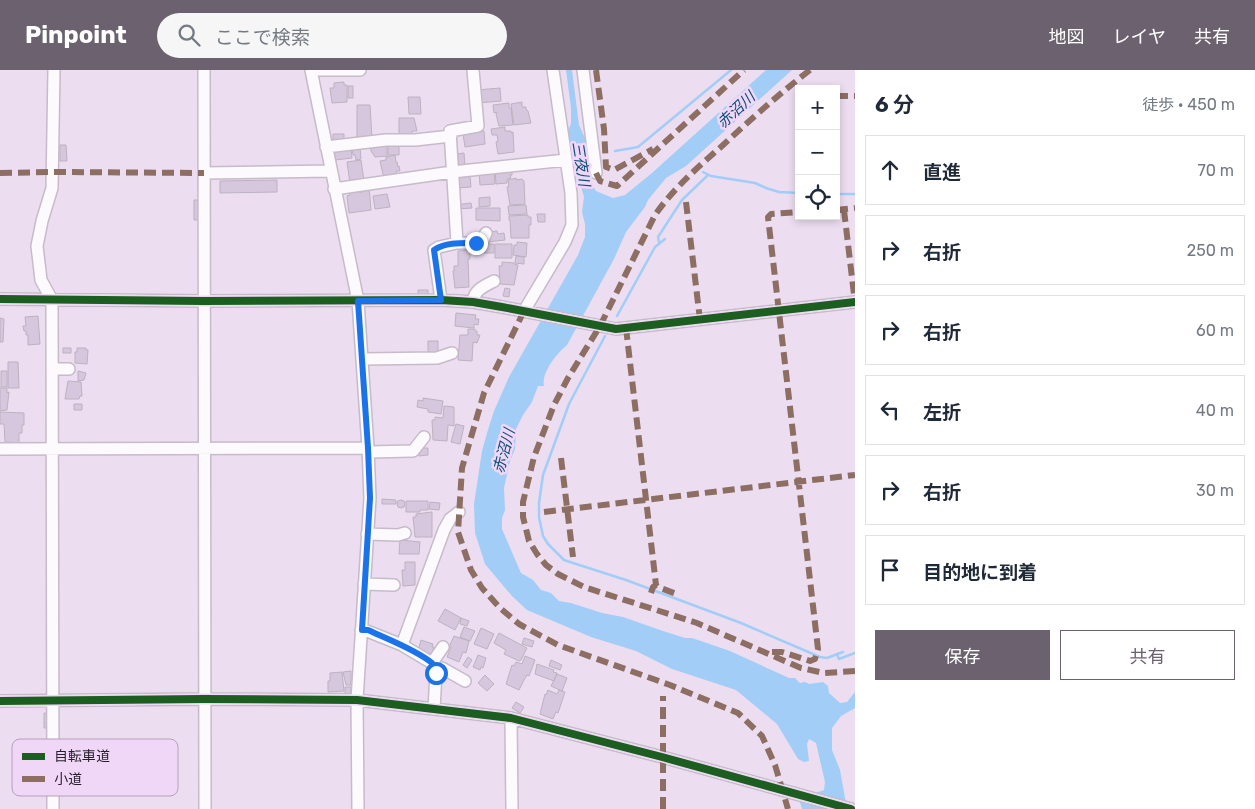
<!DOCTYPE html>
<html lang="ja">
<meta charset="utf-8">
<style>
:root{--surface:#fff;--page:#f6f6f7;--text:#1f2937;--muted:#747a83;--line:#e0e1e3;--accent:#6c626f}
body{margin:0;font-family:Rubik,"Noto Sans JP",sans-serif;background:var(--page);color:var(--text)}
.controls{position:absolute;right:15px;top:15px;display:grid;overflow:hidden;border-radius:0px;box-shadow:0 2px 8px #0003}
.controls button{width:45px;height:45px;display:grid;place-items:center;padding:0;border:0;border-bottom:1px solid var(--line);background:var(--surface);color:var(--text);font:25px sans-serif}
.stop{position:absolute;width:15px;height:15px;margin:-11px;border:4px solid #1a73e8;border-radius:50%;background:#fff}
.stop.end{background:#1a73e8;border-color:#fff;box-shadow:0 1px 5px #0008}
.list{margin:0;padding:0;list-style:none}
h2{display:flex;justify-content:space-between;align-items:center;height:65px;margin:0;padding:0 20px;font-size:21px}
h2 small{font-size:16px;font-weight:400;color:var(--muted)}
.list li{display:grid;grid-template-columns:32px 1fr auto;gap:15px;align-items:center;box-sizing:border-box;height:70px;margin:0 10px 10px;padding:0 10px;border:1px solid var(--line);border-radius:0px}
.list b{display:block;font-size:19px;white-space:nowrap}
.list em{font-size:16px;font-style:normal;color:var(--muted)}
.actions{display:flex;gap:10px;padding:15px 20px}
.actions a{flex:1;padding:11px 0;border:1px solid var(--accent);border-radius:0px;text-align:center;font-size:18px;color:var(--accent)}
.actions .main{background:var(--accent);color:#fff}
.icon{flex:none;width:28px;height:28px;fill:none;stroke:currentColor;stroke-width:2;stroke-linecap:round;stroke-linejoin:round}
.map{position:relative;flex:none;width:855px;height:739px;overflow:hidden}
header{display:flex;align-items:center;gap:30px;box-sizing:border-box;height:70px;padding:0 25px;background:var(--accent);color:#fff}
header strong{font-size:24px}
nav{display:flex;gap:28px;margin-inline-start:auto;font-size:18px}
.search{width:350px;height:45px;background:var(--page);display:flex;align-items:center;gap:12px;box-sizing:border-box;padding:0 18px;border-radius:28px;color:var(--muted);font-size:19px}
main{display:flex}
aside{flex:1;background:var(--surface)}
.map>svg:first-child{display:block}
.water{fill:#a2cdf7}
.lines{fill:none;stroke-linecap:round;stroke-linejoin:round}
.stream{stroke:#a2cdf7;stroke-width:2.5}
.building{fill:#d6c7de;stroke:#bcb2c0}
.minor-casing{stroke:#c6bbc9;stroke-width:14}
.minor{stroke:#fcfafd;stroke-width:11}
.quiet{stroke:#8d6e63;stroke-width:6;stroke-dasharray:12 6;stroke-linecap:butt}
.cycleway-casing{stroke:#f0d7f7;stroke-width:11}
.cycleway{stroke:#1b5e20;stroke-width:8}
.route{stroke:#1a73e8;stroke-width:6}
.labels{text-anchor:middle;stroke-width:5;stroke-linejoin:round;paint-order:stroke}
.water-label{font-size:15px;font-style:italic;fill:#054c76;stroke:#f0d7f7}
.key{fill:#f0d7f7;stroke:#b4a0ba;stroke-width:1}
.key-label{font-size:14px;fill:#271f2a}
</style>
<header>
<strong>Pinpoint</strong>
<div class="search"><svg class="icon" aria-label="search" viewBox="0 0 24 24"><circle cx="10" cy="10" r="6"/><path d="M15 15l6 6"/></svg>ここで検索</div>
<nav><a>地図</a><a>レイヤ</a><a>共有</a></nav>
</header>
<main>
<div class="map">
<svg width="855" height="739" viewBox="0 0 855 739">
<rect width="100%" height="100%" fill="#ecdef0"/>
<path class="water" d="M566,0H572L579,55L585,68L586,82H589V84H587L589,111L596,121L613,128L625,125L652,103L766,0H792L686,96L666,108L648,130L645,137L626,162L614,189L567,275C557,283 541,303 544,316H538L532,332L523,345L516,359L515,379L510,391L504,418L505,440L502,448V459L521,503L533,510L541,520L551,523L559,531L571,533L602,543L623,547L663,561L685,568H692L730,581L789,608H795L800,613L805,612L809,614L823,612L828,616L829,623L840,633L847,632L855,622V638L841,646L832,658V680L840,700L847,739H802L799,729L824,720L825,712L816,673L809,669L807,674L809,691L804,692L798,689L777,654L736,620L672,599L636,581L591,567L527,540L512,526L485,494L475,463L474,434L482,381L487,363L494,341L509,307L578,185L585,167V154L582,142L584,127L576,100L571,92L567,62L571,54V38Z"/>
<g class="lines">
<path class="stream" d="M615,81L638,77L731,0
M703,102L711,106L755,113L766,118L779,122L799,123
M836,124H855
M659,172L658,167L682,130L708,105
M617,246L655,177L665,169
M605,266L569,334L543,405L539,433V447L543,466L548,474L564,490L573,493L626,510L741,553L820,587L827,588L843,582
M837,584L839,589L855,583"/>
</g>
<path class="building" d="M344,12V15H347V32L332,33L330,18H334V13Z
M348,16H353V28H348Z
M500,18L501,31L478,33L477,20Z
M408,27H420L421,44H409Z
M522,32V37H526V39L528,41L531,53L514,55L511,34Z
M509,33V38H511L513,55L499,56L496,44L497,42L494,43L493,35Z
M357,35H370L372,69H358L357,67Z
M399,48H414L417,61H412V64L399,65Z
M505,57V61H511V63L513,62L514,82L498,84L496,72L498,71L497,65H492L491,59Z
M484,61L485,74L465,77L463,64Z
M333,64H344V72H333Z
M388,72H399V85H388Z
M387,73V86L375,87L371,81L370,74Z
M60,75H66L67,91H60Z
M351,76L352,88L335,90L334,78Z
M360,76L361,89L356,90L355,85H353L352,77Z
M464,83L465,97H456V84Z
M395,85L396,92H397L398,97L399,96L400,101H396L397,106L384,108L380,91L386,90V87Z
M361,90L364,111L350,113L347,92Z
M495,99L512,100V105H510L511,108L507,109V113L496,114Z
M494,100L495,114L480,115L479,101Z
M470,106L471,117L457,118L456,108Z
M516,108V110L522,109L524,111L525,134L510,135L507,117H509L508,110Z
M277,110V122L220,123V111Z
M369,116L371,140L349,143L347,126L350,125L349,122L360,121V122H363L362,117Z
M387,124L390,137L375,139L373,126Z
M490,127V136L479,137V128Z
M194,130H199V150H194Z
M471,133L472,138L457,139L456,135Z
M526,135L527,144L509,145L508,136Z
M476,138H500V151L476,150Z
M537,144H545V152H538Z
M528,145V147H531V155H529V168H511L510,150H509V146Z
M497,161L498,164L504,163L505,170L488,172L487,162Z
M517,172L527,173L526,187L513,185L514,175H517Z
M484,174H494V183H484Z
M495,174H512V188H495Z
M470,180V189H468L469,217L455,218L453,201H454V196H458V181Z
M516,186L524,187V194L515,193Z
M502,192L514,193V194L518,195L514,215L500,214L499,196H502Z
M505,218L510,219L509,227L503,226Z
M418,220H428V226L418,225Z
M456,243L476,245L475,249H479L478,255L474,254V258L455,256Z
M38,246L40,274L28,275V265H26V261H24L23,256H26L25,247Z
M0,248L4,249L3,272H0Z
M468,259H475V261H477V265H480L477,273L473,272L472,291L458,290L460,265H468Z
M428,271H438V284H428Z
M63,278H71V283H63Z
M77,278H86V280H88L87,294L75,293V282H77Z
M8,292H18L19,318H8Z
M1,301H7V317H1Z
M78,301L86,303L84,310L78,311Z
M68,311L81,312L82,326H80L79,329H65Z
M0,318H7V323L9,322L7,340L0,341Z
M423,328L443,331L441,344L428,342V339L417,337L418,330L423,331Z
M74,334H82V340H74Z
M444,336L454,337V356L448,355L447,371L433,370L432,350H435V347L443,348Z
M0,342L24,343V355H22V363H19V373L5,372L4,354H0Z
M456,354L464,356L460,374L451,372Z
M418,378H428V385L419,386Z
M382,429L396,430V434H382Z
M397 434a4 4 0 1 1 8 0a4 4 0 1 1-8 0Z
M406,431H428V440H420V442H406Z
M430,432L440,433L439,440L429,439Z
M432,442V467H415L413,447H416V444Z
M400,470L420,472L419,484H399Z
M405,492H415V515L403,516L402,500H405Z
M445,539L461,548L455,560L438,551Z
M461,548L469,551L467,556L460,554Z
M464,557L475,561L470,571L460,567Z
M481,558L494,564L487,579L474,574Z
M499,563L527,578L521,590L519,591L504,584L506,580L494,573Z
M454,566L469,571L466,583L463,582L459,592L447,587L451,577H449Z
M524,568L534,571L532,577L522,574Z
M421,570L433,574L432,577H434L432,585L418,581Z
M478,585L486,588L483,598L481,597L480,600L473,597Z
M525,586L535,590L529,606L527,605L524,610L519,620L506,614L512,595L514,596L516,592L522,594Z
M468,587L472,590L467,598L463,595Z
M551,590L562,595L560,600L549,596Z
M537,594L554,600L553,602L557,603L554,611L535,604Z
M351,601V615H346L343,602Z
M342,602L344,621L328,622V611H330V603Z
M557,604L567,608L562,621L551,616Z
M485,605L494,614L487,621L478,613Z
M345,617H351V625H345Z
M548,620L557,624L559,620L565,622L558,643L556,642L553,649L540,644L545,624L546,625Z
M516,632L524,637L520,643L512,638Z
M44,643H50V658H44Z"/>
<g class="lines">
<defs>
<path id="minor" d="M204,0L205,739
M583,0L596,103
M326,77L386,70H415L451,66
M204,103L330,101
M334,119L452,102L566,90
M457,173H476L483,170L486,163
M0,229L204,231L441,230L473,232L502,237L616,259L855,232
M441,230L434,180L439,177L457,173L450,61L478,56L473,0
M473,232C474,220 484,216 494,211
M524,241L565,172L572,155L571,123L553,0
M362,289L437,288L452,283
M52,299H69
M0,379L368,378
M368,382L413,381L424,367
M367,464L398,465L405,463
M364,514L394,515
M361,560L367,561L402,575L432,593L436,598V603L434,639
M402,575L444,460L450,449L459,442
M432,593L443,577
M436,598H442L465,611
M0,631L204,629L357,630L511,648L662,687L851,739
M511,648L512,739
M53,739L52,230L41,210L37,176L42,151L52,118L54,0
M358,739L357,630L370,428L368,378L358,231L311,0H360"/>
</defs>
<use href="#minor" class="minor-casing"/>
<use href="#minor" class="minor"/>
<path class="quiet" d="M596,0L604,59L606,97L614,100L653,79
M810,0C779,24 750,50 722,76C698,97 673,119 655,145L600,256L568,308L554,335L534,387L523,432V447L529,471L537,484L546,495L558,504L584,517L697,553L801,598L824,603L855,601
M836,26H855
M0,103L54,102L204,103
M596,103L600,111L617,116L744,0
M686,132L700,250
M836,140L855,138
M844,140L855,233
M524,241L484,323L462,398L458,462L471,500L482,518L500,538L519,554L558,575L670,615L738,643L762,666L775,695L788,739
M626,258L656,515
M561,388L573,487
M544,442L855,405
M651,523L653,517L656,515L658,517L679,525
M772,582H782L810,591L815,589L818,579L768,147L771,144L799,142
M663,739V626"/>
<defs>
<path id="cycleway" d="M0,229L204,231L441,230L473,232L502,237L616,259L855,232
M0,631L204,629L357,630L511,648L662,687L851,739"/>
</defs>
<use href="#cycleway" class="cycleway-casing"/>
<use href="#cycleway" class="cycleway"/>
</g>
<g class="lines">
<path class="route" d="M436,603C436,599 435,596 432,593C417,580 385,568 368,560H362L370,428L368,378L358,231L441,230L434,180C446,172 462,173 476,173"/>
</g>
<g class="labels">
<g class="water-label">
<text transform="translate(736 40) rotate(-43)" y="5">赤沼川</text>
<text transform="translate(581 94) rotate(81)" y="5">三夜川</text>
<text transform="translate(504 381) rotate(-75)" y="5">赤沼川</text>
</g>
</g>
<rect x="12" y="669" width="166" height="57" rx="8" class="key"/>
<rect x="22" y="683" width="23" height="7" fill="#1b5e20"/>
<rect x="22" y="706" width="23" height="6" fill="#8d6e63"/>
<g class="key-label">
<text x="54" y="691">自転車道</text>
<text x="54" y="714">小道</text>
</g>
</svg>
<div class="controls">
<button>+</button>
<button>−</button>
<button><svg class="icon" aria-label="locate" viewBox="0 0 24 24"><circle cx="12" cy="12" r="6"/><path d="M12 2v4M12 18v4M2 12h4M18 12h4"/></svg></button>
</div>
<div class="stop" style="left:436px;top:603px"></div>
<div class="stop end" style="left:476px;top:173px"></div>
</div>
<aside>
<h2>6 分<small>徒歩 · 450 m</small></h2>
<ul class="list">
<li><svg class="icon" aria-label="ahead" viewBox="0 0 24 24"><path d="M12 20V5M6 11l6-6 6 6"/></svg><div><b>直進</b></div><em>70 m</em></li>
<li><svg class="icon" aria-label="right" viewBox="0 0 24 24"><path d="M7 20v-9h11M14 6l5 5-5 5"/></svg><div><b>右折</b></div><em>250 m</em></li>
<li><svg class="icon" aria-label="right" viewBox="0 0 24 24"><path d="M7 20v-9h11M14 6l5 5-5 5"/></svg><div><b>右折</b></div><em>60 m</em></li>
<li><svg class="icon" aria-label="left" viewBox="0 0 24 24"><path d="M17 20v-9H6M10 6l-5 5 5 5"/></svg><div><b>左折</b></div><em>40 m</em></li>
<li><svg class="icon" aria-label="right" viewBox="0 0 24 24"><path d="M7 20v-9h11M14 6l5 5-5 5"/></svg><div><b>右折</b></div><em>30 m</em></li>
<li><svg class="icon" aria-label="arrive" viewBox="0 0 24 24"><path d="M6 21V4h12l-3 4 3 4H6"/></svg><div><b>目的地に到着</b></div></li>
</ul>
<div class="actions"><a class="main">保存</a><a>共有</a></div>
</aside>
</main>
